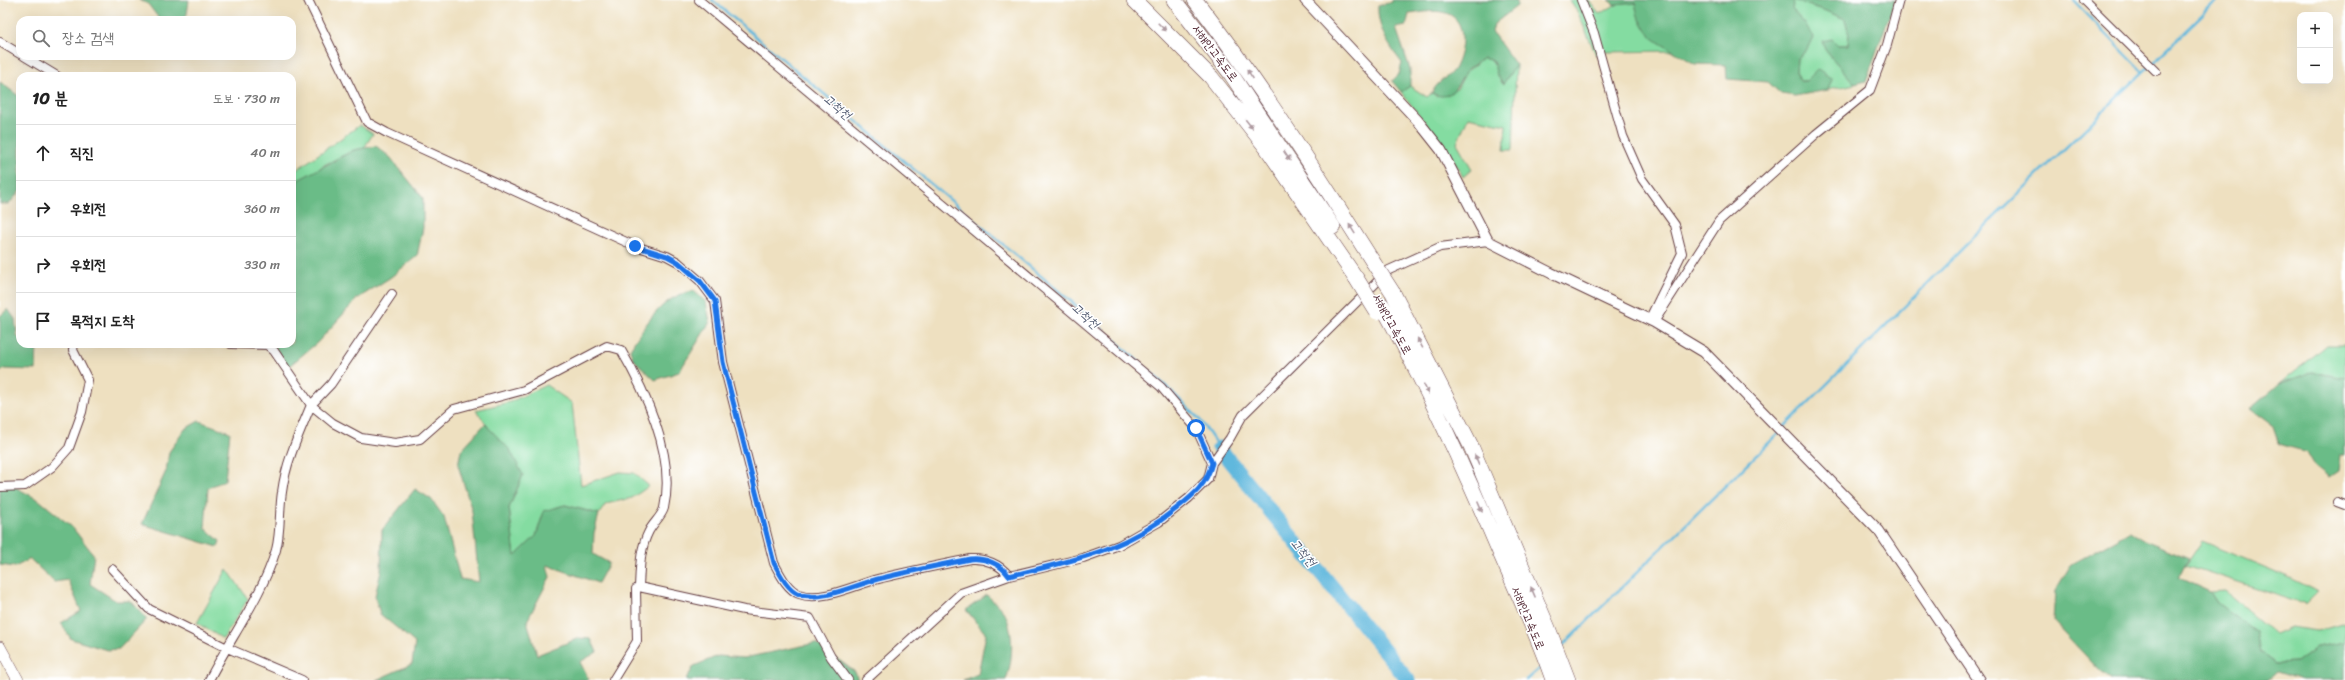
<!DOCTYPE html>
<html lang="ko">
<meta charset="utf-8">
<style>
:root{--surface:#fff;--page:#f6f6f6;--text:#222;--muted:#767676;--line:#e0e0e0}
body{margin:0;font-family:Sriracha,"Poor Story",sans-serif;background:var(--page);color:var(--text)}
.controls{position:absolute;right:12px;top:12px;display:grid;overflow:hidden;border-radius:8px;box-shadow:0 4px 16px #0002}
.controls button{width:36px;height:36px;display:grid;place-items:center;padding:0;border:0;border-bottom:1px solid var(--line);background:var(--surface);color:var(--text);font:20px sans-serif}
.stop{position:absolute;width:12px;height:12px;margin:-9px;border:3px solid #1a73e8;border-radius:50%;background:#fff}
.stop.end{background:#1a73e8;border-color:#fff;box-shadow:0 1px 4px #0008}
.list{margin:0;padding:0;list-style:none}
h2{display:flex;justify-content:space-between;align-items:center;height:52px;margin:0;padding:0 16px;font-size:17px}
h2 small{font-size:13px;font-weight:400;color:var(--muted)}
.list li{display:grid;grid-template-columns:26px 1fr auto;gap:12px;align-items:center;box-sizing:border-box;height:56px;padding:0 16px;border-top:1px solid var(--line)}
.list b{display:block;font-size:15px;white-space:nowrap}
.list em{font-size:13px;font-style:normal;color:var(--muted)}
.icon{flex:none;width:22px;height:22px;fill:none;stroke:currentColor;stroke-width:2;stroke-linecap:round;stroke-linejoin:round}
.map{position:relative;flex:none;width:2345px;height:680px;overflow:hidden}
.search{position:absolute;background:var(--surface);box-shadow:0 4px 16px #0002;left:16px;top:16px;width:280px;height:44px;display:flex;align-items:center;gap:10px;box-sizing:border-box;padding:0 14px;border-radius:12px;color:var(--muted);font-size:15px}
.panel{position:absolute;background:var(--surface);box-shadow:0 4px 16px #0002;left:16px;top:72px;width:280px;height:276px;border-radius:12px}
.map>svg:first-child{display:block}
.green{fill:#84dca1;stroke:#677e66}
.forest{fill:#6bbc87;stroke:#5a6e59}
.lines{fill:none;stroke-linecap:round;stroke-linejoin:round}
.stream{stroke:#60b8dd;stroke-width:2.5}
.river{stroke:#60b8dd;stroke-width:15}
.minor-casing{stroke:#633c41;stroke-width:10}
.tertiary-casing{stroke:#633c41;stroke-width:12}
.secondary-casing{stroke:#633c41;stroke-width:12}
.motorway-casing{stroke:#633c41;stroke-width:16}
.minor{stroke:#fff;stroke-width:8}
.tertiary{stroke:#fff;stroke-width:10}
.secondary{stroke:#fff;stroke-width:11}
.motorway{stroke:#fff;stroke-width:15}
.motorway-bridge-casing{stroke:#633c41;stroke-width:16;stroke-linecap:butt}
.motorway-bridge{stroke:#fff;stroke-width:15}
.oneway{fill:#ae9aa0}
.route{stroke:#1a73e8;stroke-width:5}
.labels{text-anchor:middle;stroke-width:3;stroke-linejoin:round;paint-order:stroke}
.street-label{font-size:12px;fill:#4a1f2b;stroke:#fff}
.water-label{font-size:13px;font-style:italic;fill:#535c72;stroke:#fff}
</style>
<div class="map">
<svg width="2345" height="680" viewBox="0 0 2345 680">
<rect width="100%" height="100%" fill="#fff"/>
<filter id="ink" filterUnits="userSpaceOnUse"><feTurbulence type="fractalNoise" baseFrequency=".025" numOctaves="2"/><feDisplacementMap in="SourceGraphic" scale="8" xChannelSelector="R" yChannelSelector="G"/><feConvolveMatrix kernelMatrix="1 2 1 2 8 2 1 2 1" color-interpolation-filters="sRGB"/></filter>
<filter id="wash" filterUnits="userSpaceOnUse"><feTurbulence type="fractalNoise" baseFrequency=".012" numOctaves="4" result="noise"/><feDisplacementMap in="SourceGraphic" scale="16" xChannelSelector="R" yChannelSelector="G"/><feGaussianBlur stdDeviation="0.9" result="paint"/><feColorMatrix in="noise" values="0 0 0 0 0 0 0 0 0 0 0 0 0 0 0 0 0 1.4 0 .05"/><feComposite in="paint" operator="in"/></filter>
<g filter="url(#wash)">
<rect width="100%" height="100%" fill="#eee0c0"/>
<path class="green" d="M1569,0H1589L1599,14L1615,5L1635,3C1642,29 1652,39 1676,51L1606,52L1596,55L1578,13Z
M1794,1L1821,9L1845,19L1849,34L1848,45H1838L1826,51L1855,84L1828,90L1832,78L1800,81L1796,72L1797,58L1806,51L1792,9Z
M1483,58L1493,61L1497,75L1503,84L1516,65L1513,150H1504L1506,125L1468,117L1457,143L1472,169L1463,177L1450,154L1401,92L1410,86L1427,97L1432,93L1436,96L1457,89L1466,72Z
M360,125L373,134L364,148L354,150L322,166L292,211V173Z
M2326,345H2345V378L2312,372L2279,384Z
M546,385L572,403L581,485L620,472L634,473L649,486L632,498L606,504L599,514L565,505L544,511L536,536L515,557L509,508L523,475L476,410L510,402Z
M2202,541L2281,574L2318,592L2306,604L2186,565Z
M227,569L248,599L223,639L197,623Z
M2225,591L2275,634L2291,627L2318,631L2345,623V642L2316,647L2296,662L2276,663L2260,652L2256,632L2217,603L2210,592Z"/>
<path class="forest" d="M139,0H189L187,14L183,20H160L148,4Z
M1391,0H1517V6L1494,24L1492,32L1516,65L1503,84L1497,75L1493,61L1483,58C1477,63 1469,67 1465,73C1457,86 1450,103 1432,93C1437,81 1448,78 1454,69C1464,51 1469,17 1442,12C1432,10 1419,13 1409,14L1406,26L1396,28L1410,69V86L1401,92L1392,81L1399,74L1402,63C1389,46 1377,28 1378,6L1392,2Z
M1608,0H1895L1866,81L1855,84L1826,51L1822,41L1832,39L1838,45H1848L1849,34L1845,19L1821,9L1794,1L1792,9L1806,25L1813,37L1806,51L1797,58L1796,72L1800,81H1806L1818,69L1832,79L1828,90L1795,96L1781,94L1768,82L1727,79L1726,65L1695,64L1660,43L1650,36L1638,16L1635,3L1615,5Z
M0,82L20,97V191L9,204H0Z
M376,146L390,157L423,198V228L417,256L391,277L357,299L318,342L288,367L275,347L277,344H292V316L294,312L292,308V211L298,180L354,150Z
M694,291L706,302L710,322L679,372L655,380L633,359L630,349C646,324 662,295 694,291Z
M8,309L15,319L17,336L20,339V344L29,346L37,344L36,370L5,369L0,372V316Z
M2312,372L2345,378V455H2340L2338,471L2329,477L2315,466L2307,452L2279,444L2273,426L2250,409L2279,384Z
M199,421L230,432L225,480L208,488L205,528L220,541L218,547L142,524L166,471L169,452L185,429Z
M485,424L510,450L523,475L509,508L515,556L536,536L544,511L565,505L599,514L594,533L593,554L609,563L598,583L547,565L550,577L527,621L537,655L579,638L591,639L597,652L580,662L589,680H376L412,664L415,643L380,614L375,596L381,571L382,530L415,489L431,499L444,517L460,579L479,582L472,511L458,465L461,450Z
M0,479L39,500L72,527L94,555L90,584L116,601H131L147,619L119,649L107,650L71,639L61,623L81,611L68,580L54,582L30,559L15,567L0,565Z
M2131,531L2142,539L2189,558L2179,578L2210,592L2217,603L2256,632L2260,652L2276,663L2296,662L2316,647L2345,642V680H2302L2277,672L2268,680H2112L2101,672L2053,621L2055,591L2072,563Z
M987,595C993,601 1002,608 1006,616C1014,636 1013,660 1006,680H963L978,674L986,634L966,610Z
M816,643L855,672L858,680H686L694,666L718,656L744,658Z"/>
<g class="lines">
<path class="stream" d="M712,0L1073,303L1169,389L1200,420L1219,448
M2073,0L2143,72
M1783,428L1970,241L2217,0
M1561,647L1780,432
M1526,680L1542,666"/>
<path class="river" d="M1219,448L1408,680"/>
</g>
</g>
<g filter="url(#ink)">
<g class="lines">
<defs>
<path id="minor" d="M308,0L367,122L387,133L635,246L667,256L678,262L700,281L715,301L723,362L774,563C780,574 787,589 799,594C822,603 859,583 882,578C911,571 940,565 970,559C985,558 1000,564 1009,576
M699,0L1161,387L1196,428L1212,463
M1581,0L1594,33L1623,136L1642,179L1675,225L1682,253L1649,320
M2084,0L2156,71
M0,42L20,54
M24,56L57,76
M392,294L331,384L311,405L333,423L361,438L395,443L420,439L454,409L524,390L607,346L621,350C646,393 676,456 664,508C662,516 653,523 649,531C640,548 640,567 639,587L744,610L810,618L831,657L848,680
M1654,322L1719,221L1816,134L1870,90L1887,45L1899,0
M0,487L25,486L52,467L69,448L82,412L88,380L73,350L74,344
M2337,502L2345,505
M112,569L149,609L225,647L302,680
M209,680C231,637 262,596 276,550C281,531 279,511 282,492C286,461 299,434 311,405L274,351L267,345L231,344
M613,680L637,641L636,589
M866,680L961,593L1009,576L1083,558L1119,545L1159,522L1189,498L1208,479L1212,463L1230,438L1243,415L1389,270L1440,247L1488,241"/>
<path id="tertiary" d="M1305,0L1418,121L1441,150L1488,241L1551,273L1654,322L1704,352L1879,531L1979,680"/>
<path id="secondary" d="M0,647L18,680"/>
<path id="motorway" d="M1134,0L1211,77L1266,147L1356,278
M1174,0L1231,74L1333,227
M1195,0C1260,84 1317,173 1373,262
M1393,293L1471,446L1548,628L1568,680
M1382,305C1426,384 1463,466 1498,548C1517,592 1538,635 1553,680"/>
</defs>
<use href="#minor" class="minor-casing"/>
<use href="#tertiary" class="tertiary-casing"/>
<use href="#secondary" class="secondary-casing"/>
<use href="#motorway" class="motorway-casing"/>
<use href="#minor" class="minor"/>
<use href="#tertiary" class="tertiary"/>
<use href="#secondary" class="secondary"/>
<use href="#motorway" class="motorway"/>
<defs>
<path id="motorway-bridge" d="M1373,262L1393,293
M1356,278L1377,312"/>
</defs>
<use href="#motorway-bridge" class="motorway-bridge-casing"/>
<use href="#motorway-bridge" class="motorway-bridge"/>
</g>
<defs><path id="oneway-solid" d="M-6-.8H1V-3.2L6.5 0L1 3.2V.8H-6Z"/></defs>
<g class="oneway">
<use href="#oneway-solid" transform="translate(1162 27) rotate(45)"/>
<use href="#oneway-solid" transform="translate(1250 74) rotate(-124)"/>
<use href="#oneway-solid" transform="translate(1249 124) rotate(52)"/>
<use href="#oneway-solid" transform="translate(1287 156) rotate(56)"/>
<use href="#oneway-solid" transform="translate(1352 229) rotate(-122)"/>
<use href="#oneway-solid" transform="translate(1420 343) rotate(-118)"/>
<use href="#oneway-solid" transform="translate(1426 389) rotate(64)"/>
<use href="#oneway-solid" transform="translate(1477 460) rotate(-113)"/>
<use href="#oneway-solid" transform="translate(1480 507) rotate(67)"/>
<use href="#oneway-solid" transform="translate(1533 592) rotate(-113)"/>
</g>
</g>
<g class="lines" filter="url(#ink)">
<path class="route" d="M635,246L667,256L678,262L700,281L715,301L723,362L774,563C780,574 787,589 799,594C822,603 859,583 882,578C911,571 940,565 970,559C985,558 1000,563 1009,576C1074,560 1123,552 1177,508C1195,494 1206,485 1212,463L1196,428"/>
</g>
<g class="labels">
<g class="street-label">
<text transform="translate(1215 53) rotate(53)" y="4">서해안고속도로</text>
<text transform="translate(1392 324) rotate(61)" y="4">서해안고속도로</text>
<text transform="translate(1528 618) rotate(67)" y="4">서해안고속도로</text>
</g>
<g class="water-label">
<text transform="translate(838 106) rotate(40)" y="5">고척천</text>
<text transform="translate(1086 315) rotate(42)" y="5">고척천</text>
<text transform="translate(1304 552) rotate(51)" y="5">고척천</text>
</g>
</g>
</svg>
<div class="controls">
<button>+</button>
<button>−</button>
</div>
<div class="stop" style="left:1196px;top:428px"></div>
<div class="stop end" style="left:635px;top:246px"></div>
<div class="search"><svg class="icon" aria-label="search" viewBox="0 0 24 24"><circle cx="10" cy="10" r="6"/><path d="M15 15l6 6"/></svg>장소 검색</div>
<section class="panel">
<h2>10 분<small>도보 · 730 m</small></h2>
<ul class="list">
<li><svg class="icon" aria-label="ahead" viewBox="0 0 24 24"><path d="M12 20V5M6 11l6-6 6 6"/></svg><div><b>직진</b></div><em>40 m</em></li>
<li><svg class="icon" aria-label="right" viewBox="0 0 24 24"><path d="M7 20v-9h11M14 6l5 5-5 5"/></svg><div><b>우회전</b></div><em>360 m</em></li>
<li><svg class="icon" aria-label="right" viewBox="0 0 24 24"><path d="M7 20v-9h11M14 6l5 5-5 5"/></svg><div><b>우회전</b></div><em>330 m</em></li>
<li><svg class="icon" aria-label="arrive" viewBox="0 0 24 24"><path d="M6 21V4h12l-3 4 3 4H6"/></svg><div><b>목적지 도착</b></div></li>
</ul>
</section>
</div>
